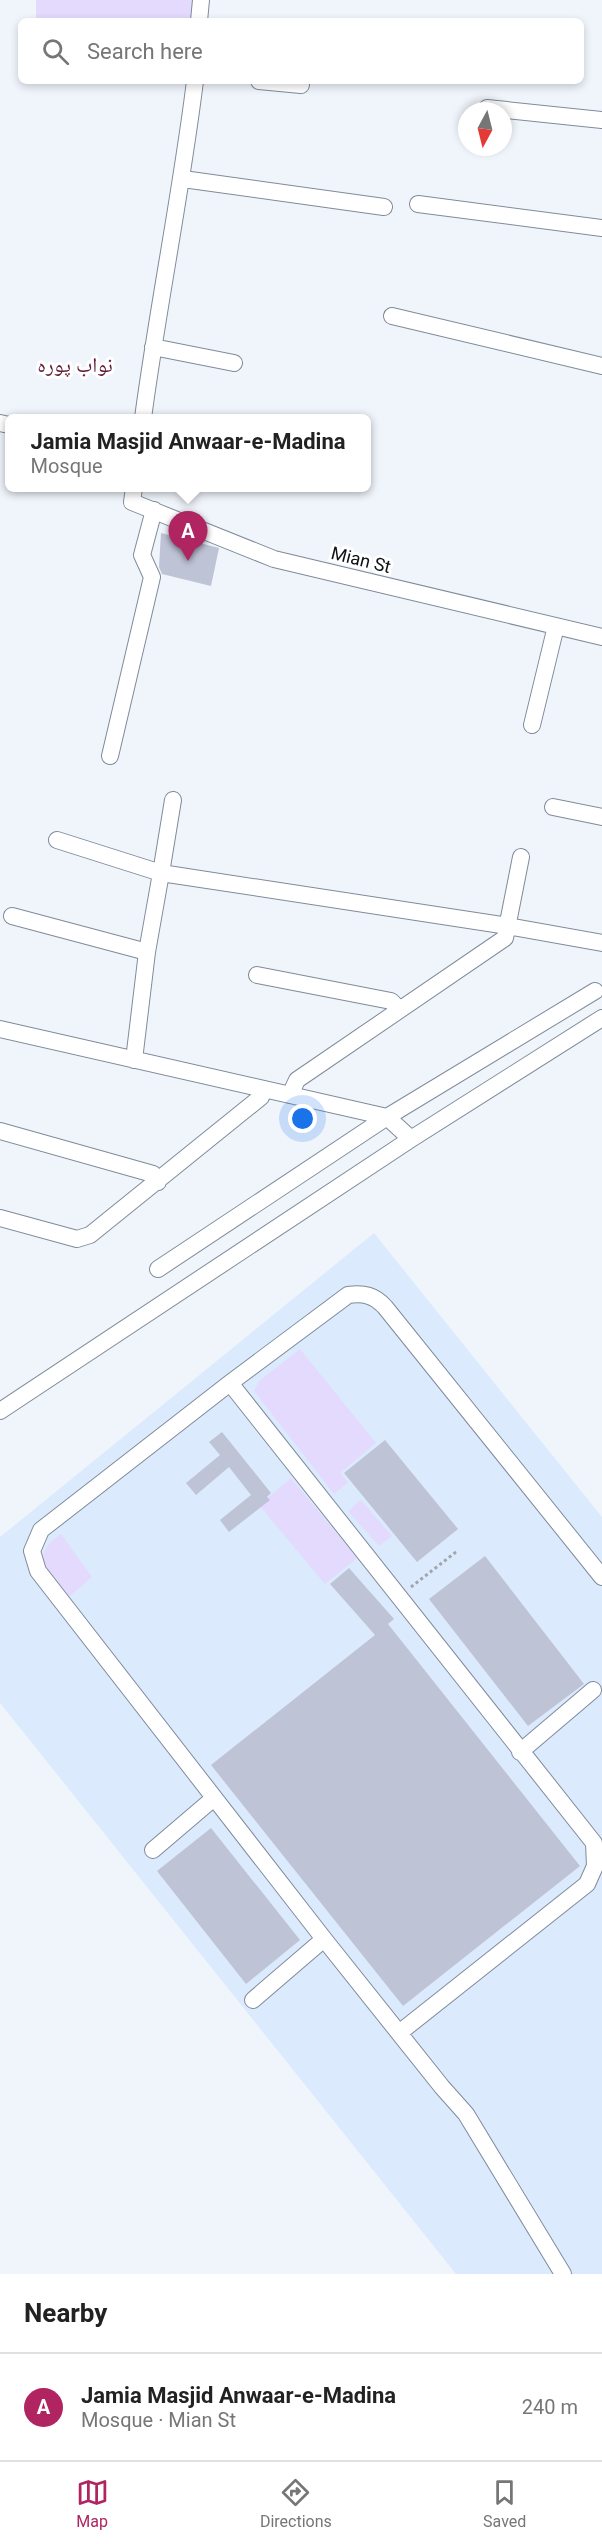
<!DOCTYPE html>
<meta charset="utf-8">
<style>
:root{--surface:#fff;--page:#f6f6f6;--text:#222;--muted:#767676;--line:#e0e0e0;--accent:#af2461}
body{margin:0;font-family:Roboto,"Noto Naskh Arabic",sans-serif;background:var(--page);color:var(--text)}
.compass{position:absolute;left:458px;top:102px;width:54px;height:54px;border-radius:50%;background:var(--surface);box-shadow:0 3px 9px #0003;rotate:187deg}
.you{position:absolute;left:303px;top:1119px;width:21px;height:21px;margin:-15px;border:4px solid #fff;border-radius:50%;background:#1a73e8;box-shadow:0 0 0 9px #1a73e833}
.badge{display:grid;place-items:center;width:39px;height:39px;border-radius:50%;background:var(--accent);color:#fff;font-size:20px;font-weight:700}
.pin{position:absolute;translate:-50% -50px;filter:drop-shadow(0 2px 3px #0008)}
.pin::after{content:'';position:absolute;top:32px;width:21px;height:18px;background:inherit;clip-path:polygon(0 0,100% 0,50% 100%)}
.popup{position:absolute;left:5px;top:414px;width:366px;height:78px;box-sizing:border-box;display:grid;place-content:center;border-radius:9px;background:var(--surface);filter:drop-shadow(0 2px 4px #0005);font-size:20px;white-space:nowrap;color:var(--muted)}
.popup b{font-size:22px;color:var(--text)}
.popup::after{content:'';position:absolute;left:50%;top:100%;margin-left:-12px;border:12px solid transparent;border-top-color:var(--surface)}
.list{margin:0;padding:0;list-style:none}
h2{display:flex;justify-content:space-between;align-items:center;height:78px;margin:0;padding:0 24px;font-size:26px}
h2 small{font-size:20px;font-weight:400;color:var(--muted)}
.list li{display:grid;grid-template-columns:39px 1fr auto;gap:18px;align-items:center;box-sizing:border-box;height:108px;padding:0 24px;border-top:2px solid var(--line)}
.list b{display:block;font-size:22px;white-space:nowrap}
.list p{margin:0;font-size:20px;white-space:nowrap;color:var(--muted)}
.list em{font-size:20px;font-style:normal;color:var(--muted)}
.icon{flex:none;width:33px;height:33px;fill:none;stroke:currentColor;stroke-width:2;stroke-linecap:round;stroke-linejoin:round}
.map{position:relative;flex:none;width:602px;height:2274px;overflow:hidden}
.search{position:absolute;background:var(--surface);box-shadow:0 3px 9px #0003;left:18px;right:18px;top:18px;height:66px;display:flex;align-items:center;gap:15px;box-sizing:border-box;padding:0 21px;border-radius:9px;color:var(--muted);font-size:22px}
.sheet{height:186px;background:var(--surface)}
nav{display:flex;justify-content:space-around;align-items:center;box-sizing:border-box;height:84px;border-top:2px solid var(--line);background:var(--surface);font-size:16px;color:var(--muted)}
nav a{display:grid;justify-items:center;gap:3px}
nav .on{color:var(--accent)}
.map>svg:first-child{display:block}
.built{fill:#dceafd}
.green{fill:#e3dafe}
.building{fill:#bfc3d6}
.lines{fill:none;stroke-linecap:round;stroke-linejoin:round}
.minor-casing{stroke:#7f8b9a;stroke-width:18}
.path{stroke:#a0a5ab;stroke-width:3;stroke-dasharray:3 3;stroke-linecap:butt}
.minor{stroke:#fff;stroke-width:16}
.labels{text-anchor:middle;stroke-width:6;stroke-linejoin:round;paint-order:stroke}
.street-label{font-size:18px;fill:#0e1318;stroke:#fff}
.quarter-label{font-size:21px;fill:#5f1c36;stroke:#fff}
</style>
<div class="map">
<svg width="602" height="2274" viewBox="0 0 602 2274">
<rect width="100%" height="100%" fill="#f0f5fc"/>
<path class="built" d="M374,1233L602,1517V2274H456L0,1703V1537Z"/>
<path class="green" d="M36,0H196L194,21H36Z
M300,1349L376,1443L340,1473L348,1482L334,1494L254,1391L259,1381Z
M291,1478L357,1558L325,1584L259,1505Z
M361,1500L392,1536L379,1546L348,1511Z
M61,1534L92,1577L69,1597C49,1574 27,1556 61,1534Z"/>
<path class="building" d="M161,533L219,548L211,586L162,574L159,567Z
M222,1432L271,1493L267,1497L270,1500L229,1532L220,1520L251,1495L229,1467L196,1495L186,1483L220,1455L209,1442Z
M385,1440L458,1529L417,1562L344,1473Z
M485,1556L584,1684L528,1726L429,1599Z
M349,1568L394,1619L388,1624L580,1866L403,2006L211,1765L375,1635L330,1584Z
M211,1828L300,1940L246,1984L157,1871Z"/>
<g class="lines">
<defs>
<path id="minor" d="M199,21L201,0
M259,81L301,85
M487,108L602,120
M183,179L384,207
M418,204L602,228
M392,316L602,366
M153,347L234,363
M143,418C158,306 181,194 195,81
M0,423L9,425
M134,488L132,502L274,559L602,637
M532,725L556,626
M110,756L152,577L142,555L154,510
M173,800L161,873L508,926L602,943
M553,807L602,817
M57,840L161,873L147,952L134,1060
M12,916L147,952
M257,975L391,1001L399,1009
M0,1029L387,1117L411,1139
M290,1095L297,1080L505,938L521,857
M0,1131L153,1174L158,1182
M0,1218L77,1239L90,1235L261,1097L264,1089
M158,1269L387,1117L595,991
M230,1383L594,1843L595,1866L587,1884L399,2033
M0,1411L411,1139L602,1018
M520,1752L593,1690
M153,1850L214,1798
M253,2000L324,1939
M563,2274L466,2114L442,2087L324,1939L38,1571L32,1551L41,1530L230,1383L348,1295C364,1293 374,1295 385,1307L602,1577"/>
</defs>
<use href="#minor" class="minor-casing"/>
<path class="path" d="M411,1587L456,1552"/>
<use href="#minor" class="minor"/>
</g>
<g class="labels">
<g class="street-label">
<text transform="translate(361 560) rotate(14)" y="6">Mian St</text>
</g>
<g class="quarter-label">
<text x="75" y="372">نواب پورہ</text>
</g>
</g>
</svg>
<svg class="compass" viewBox="-18 -18 36 36"><path d="M0-13l5 13h-10z" fill="#e53935"/><path d="M0 13l5-13h-10z" fill="#767676"/></svg>
<div class="you"></div>
<div class="pin badge" style="left:188px;top:561px">A</div>
<div class="popup"><b>Jamia Masjid Anwaar-e-Madina</b>Mosque</div>
<div class="search"><svg class="icon" aria-label="search" viewBox="0 0 24 24"><circle cx="10" cy="10" r="6"/><path d="M15 15l6 6"/></svg>Search here</div>
</div>
<section class="sheet">
<h2>Nearby<small></small></h2>
<ul class="list">
<li><span class="badge">A</span><div><b>Jamia Masjid Anwaar-e-Madina</b><p>Mosque · Mian St</p></div><em>240 m</em></li>
</ul>
</section>
<nav>
<a class="on"><svg class="icon" aria-label="map" viewBox="0 0 24 24"><path d="M3 6l6-2 6 2 6-2v14l-6 2-6-2-6 2zM9 4v14M15 6v14"/></svg>Map</a>
<a><svg class="icon" aria-label="directions" viewBox="0 0 24 24"><path d="M12 3l9 9-9 9-9-9zM9 14v-3h6M13 9l2 2-2 2"/></svg>Directions</a>
<a><svg class="icon" aria-label="saved" viewBox="0 0 24 24"><path d="M7 4h10v16l-5-4-5 4z"/></svg>Saved</a>
</nav>
